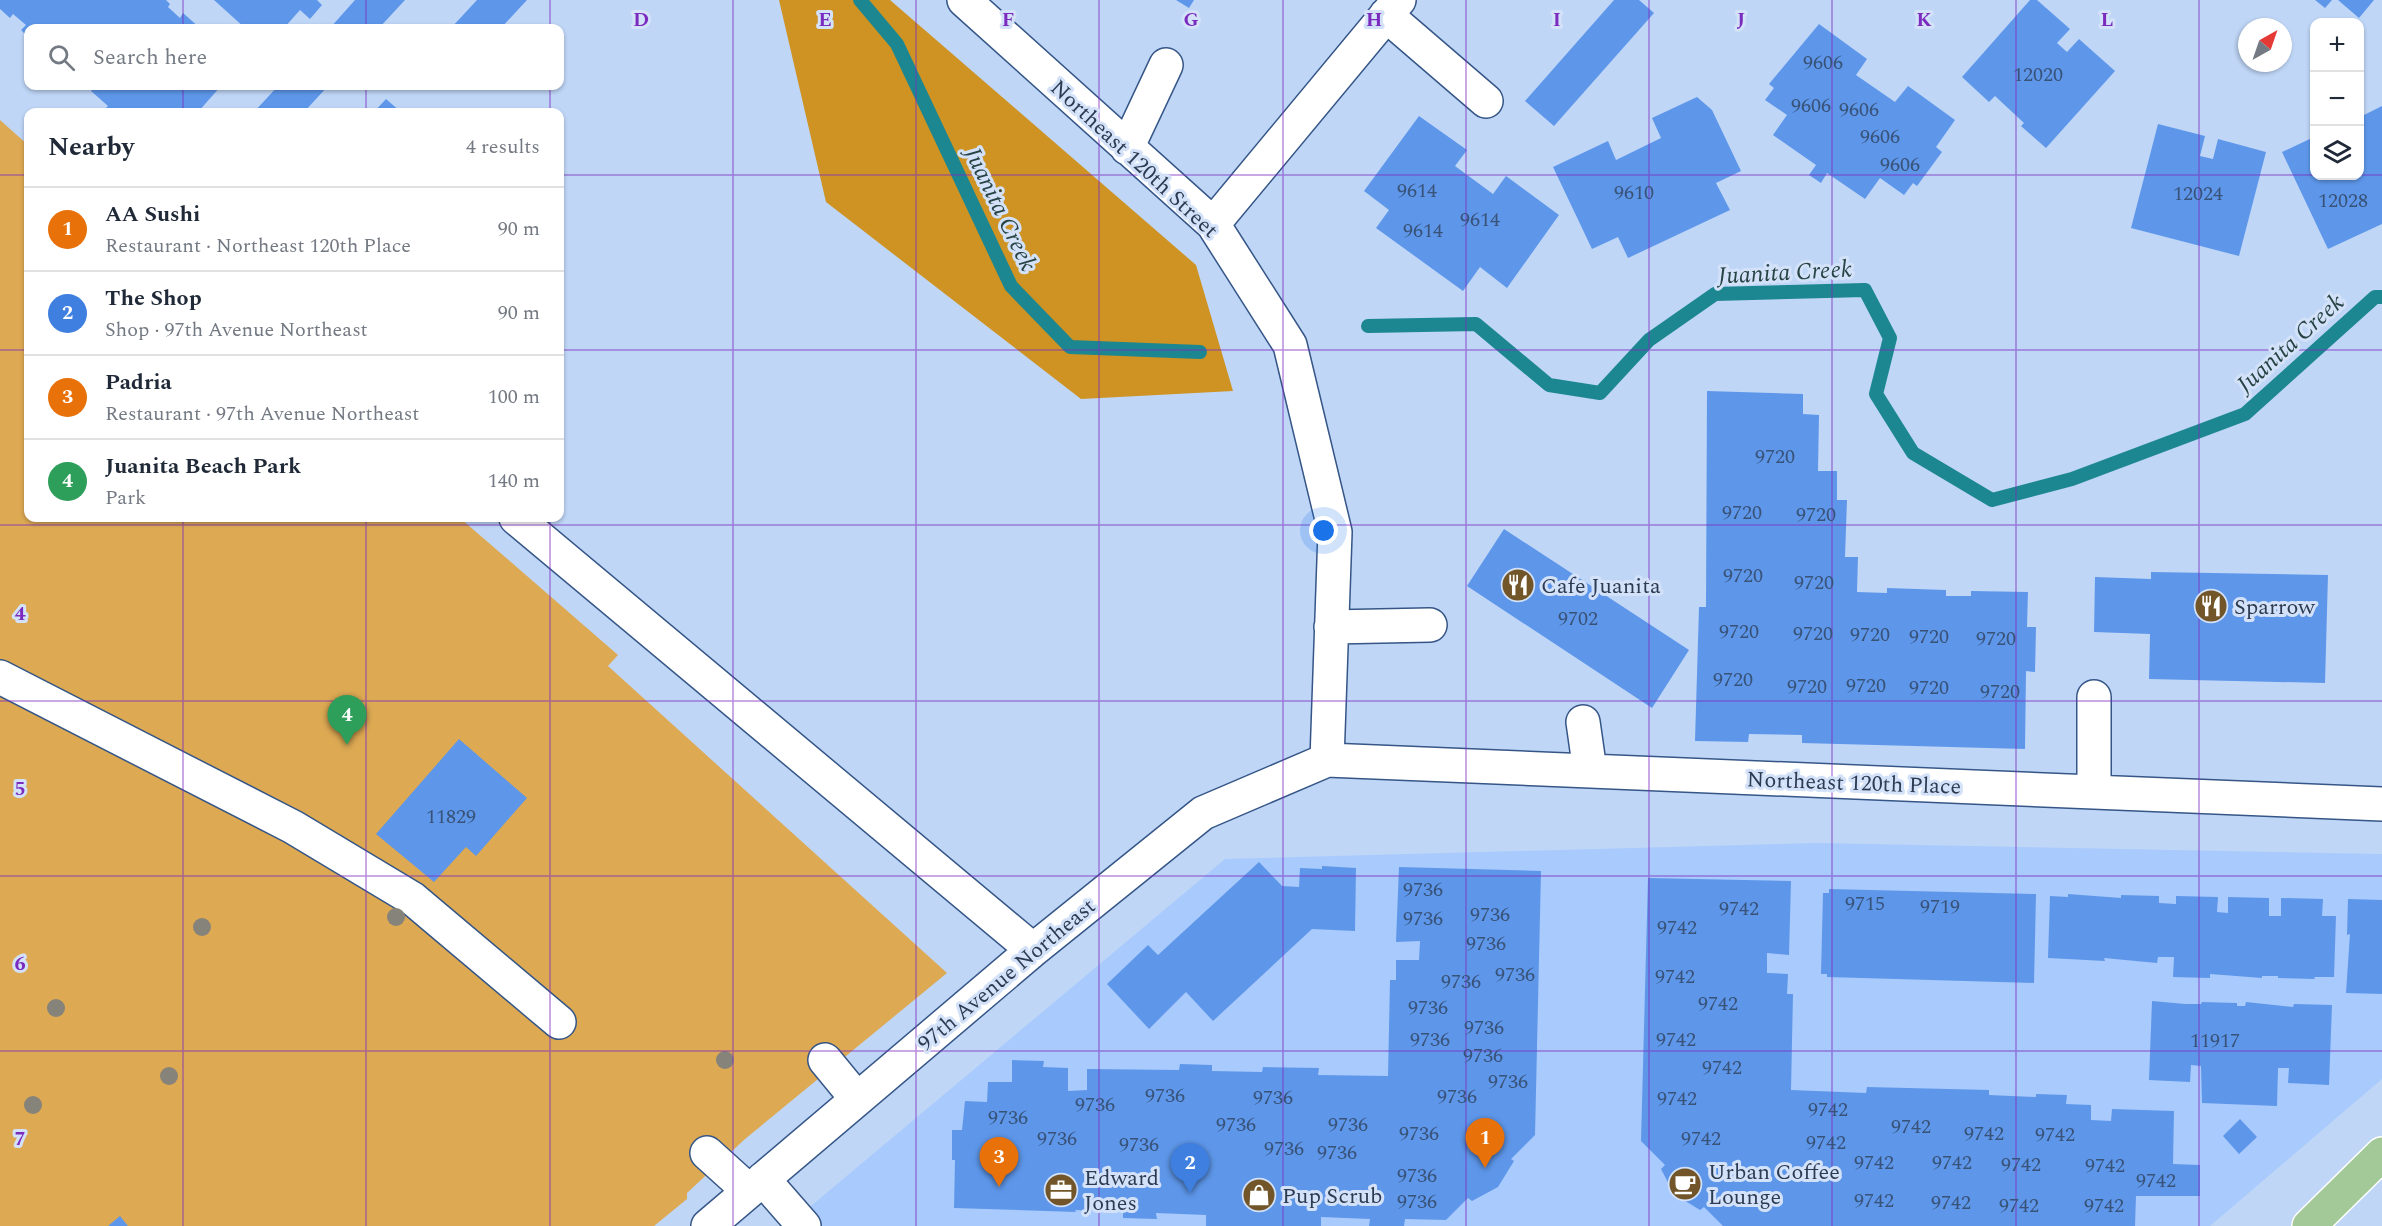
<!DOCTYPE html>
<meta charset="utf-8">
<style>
:root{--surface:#fff;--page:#f2f2f3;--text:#1f2937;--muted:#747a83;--line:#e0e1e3;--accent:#725629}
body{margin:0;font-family:Spectral,serif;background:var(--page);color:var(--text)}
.controls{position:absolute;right:18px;top:18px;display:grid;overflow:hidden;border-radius:12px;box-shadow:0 2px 4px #0004}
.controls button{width:54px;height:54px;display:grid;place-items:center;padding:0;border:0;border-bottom:2px solid var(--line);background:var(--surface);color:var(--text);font:30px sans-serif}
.compass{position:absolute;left:2238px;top:18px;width:54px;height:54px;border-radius:50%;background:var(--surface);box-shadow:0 2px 4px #0004;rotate:40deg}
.you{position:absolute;left:1324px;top:531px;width:21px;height:21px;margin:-15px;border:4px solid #fff;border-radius:50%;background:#1a73e8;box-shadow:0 0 0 9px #1a73e833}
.badge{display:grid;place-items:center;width:39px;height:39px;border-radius:50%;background:var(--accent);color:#fff;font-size:20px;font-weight:700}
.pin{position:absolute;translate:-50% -50px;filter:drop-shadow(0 2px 3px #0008)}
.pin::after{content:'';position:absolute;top:32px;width:21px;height:18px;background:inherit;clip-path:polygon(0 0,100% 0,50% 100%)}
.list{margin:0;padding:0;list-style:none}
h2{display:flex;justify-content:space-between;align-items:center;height:78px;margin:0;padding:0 24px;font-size:26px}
h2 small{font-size:20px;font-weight:400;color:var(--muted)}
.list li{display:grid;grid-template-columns:39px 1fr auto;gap:18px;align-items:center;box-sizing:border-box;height:84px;padding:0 24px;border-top:2px solid var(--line)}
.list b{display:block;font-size:22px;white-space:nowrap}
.list p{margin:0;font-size:20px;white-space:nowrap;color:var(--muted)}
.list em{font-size:20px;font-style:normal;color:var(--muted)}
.icon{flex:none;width:33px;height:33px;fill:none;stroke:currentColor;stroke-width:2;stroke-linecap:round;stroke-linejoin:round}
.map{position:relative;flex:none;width:2382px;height:1226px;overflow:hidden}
.search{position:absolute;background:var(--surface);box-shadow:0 2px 4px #0004;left:24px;top:24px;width:540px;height:66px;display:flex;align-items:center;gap:15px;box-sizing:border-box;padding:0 21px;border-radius:12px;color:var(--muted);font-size:22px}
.panel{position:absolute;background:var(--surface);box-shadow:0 2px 4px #0004;left:24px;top:108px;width:540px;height:414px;border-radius:12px}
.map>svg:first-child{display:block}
.built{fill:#a9cafc}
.green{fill:#dda953}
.forest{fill:#ce9322}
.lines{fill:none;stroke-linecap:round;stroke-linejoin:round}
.stream{stroke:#1d8791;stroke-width:14}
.building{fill:#5e97ea}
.minor-casing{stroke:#355686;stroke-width:36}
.major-casing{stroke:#fff;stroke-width:36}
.minor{stroke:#fff;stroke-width:33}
.major{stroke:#a4c998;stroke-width:33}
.tree{fill:#86837a}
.grid{fill:none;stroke:#7b2cbf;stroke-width:1.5;stroke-opacity:0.55}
.labels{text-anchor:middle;stroke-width:6;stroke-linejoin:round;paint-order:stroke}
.number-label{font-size:20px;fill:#385278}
.street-label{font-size:22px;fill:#2c3b52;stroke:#d3e2f9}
.poi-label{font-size:22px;fill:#2c3b52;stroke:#d3e2f9;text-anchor:start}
.water-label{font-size:24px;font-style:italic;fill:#274344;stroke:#d3e2f9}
.grid-label{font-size:20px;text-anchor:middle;font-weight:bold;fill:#7b2cbf;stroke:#d3e2f9;stroke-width:6;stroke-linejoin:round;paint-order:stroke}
</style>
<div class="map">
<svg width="2382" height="1226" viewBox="0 0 2382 1226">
<rect width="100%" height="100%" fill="#bfd6f7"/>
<path class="built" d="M1816,843L2382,854V1079L2210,1226H787L1225,859Z"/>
<path class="green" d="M0,120L28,145V518H460L618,655L608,666L947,973L745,1139L687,1193V1199L654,1226H0Z"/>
<path class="forest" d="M779,0H890L1196,265L1233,391L1081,399L826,202Z"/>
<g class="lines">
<path class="stream" d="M860,0L897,44L1011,286L1070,347L1200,352
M1368,326L1476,324L1549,385L1600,393L1649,340L1715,294L1865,290L1890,338L1876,394L1913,453L1992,500L2072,479L2245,414L2375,297H2382"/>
</g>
<path class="building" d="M0,0H166L170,4L168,7L180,18L183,13L200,28H28V37L21,30L26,25L13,14L10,18L0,9Z
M214,0H317L322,5L310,19L300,10L284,28H245Z
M355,0H405L379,28H330Z
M477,0H527L501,28H451Z
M1176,0H1194L1189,8Z
M1614,0H1639L1654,13L1554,126L1525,101Z
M2030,0H2037L2070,29L2057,43L2067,52L2079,39L2115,71L2046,148L2021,126L2024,123L1995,96L1989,102L1962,77Z
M2315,0H2332L2325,8Z
M2338,0H2374L2359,18Z
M1819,24L1867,59L1856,75L1895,102L1908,86L1955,120L1936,147L1942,152L1917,186L1913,183L1904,195L1880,178L1865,199L1827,173L1821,183L1809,175L1816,165L1773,135L1787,115L1765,100L1774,88L1769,84Z
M92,86H221L198,112H109L105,109L108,106L91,91L94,87Z
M278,86H328L304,112H254Z
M1697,97L1712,110L1741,171L1716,183L1730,210L1628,258L1618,237L1592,249L1553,167L1608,141L1616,160L1661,138L1652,118Z
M386,99L401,112H374Z
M2382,106V224L2328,249L2282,152L2314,137V176H2360V117Z
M1419,116L1467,150L1455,166L1493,194L1506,176L1559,215L1507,288L1480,267L1463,291L1376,228L1389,210L1364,191Z
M2158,124L2205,136L2200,156L2213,159L2218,139L2266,152L2239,256L2131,228Z
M1707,391L1803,394V414L1819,415L1818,471H1837V500H1847L1845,557H1858L1857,592L1887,593V588L1946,590V596H1971V591L2028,592L2027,627H2036L2035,672L2026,671L2025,749L1802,743V735L1749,734L1748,742L1695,741L1699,607H1706Z
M1504,529L1689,650L1652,708L1467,586Z
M2151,572L2328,575L2325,683L2149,679L2150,634L2094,632L2095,577L2151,579Z
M459,739L527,798L476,856L466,847L434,882L376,834Z
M1259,862L1282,886L1299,887L1300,868L1322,869V866L1356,868L1355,931L1312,929L1213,1021L1186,992L1149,1029L1107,984L1148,945L1158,955Z
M1399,867L1541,871L1535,1135L1511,1159L1514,1161L1498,1187L1472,1201L1468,1198L1446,1220L1405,1219L1404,1226H1369L1370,1219L1321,1217V1226H1206V1215L1156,1213L1157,1219L1123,1218V1212L1075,1210L1076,1212L954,1208L955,1160H952V1130H962L965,1101L987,1102L988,1082H1012V1060L1044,1061L1043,1067L1068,1068V1091L1087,1090V1069L1179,1070L1180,1064L1212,1065V1071L1262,1072L1263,1067L1319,1068L1318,1075L1388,1076L1390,980H1396V960H1419L1420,941L1396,942Z
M1648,878L1791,881L1789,955L1767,953V973L1788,974L1787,994H1793L1791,1090L1866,1093L1867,1087L1989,1090V1095L2036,1097V1094L2067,1095L2066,1104L2091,1105V1120L2111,1121L2112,1109L2174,1111L2173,1164L2200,1165V1196H2136L2135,1226H1723L1704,1207L1700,1210L1674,1194L1661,1169L1665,1165L1641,1141Z
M1829,889L2036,894L2034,983L1827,977V974H1821L1823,893H1829Z
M2068,894L2121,898V895L2159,896V903L2176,904V896L2218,897L2217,912L2228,913V897L2269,898V916H2281V898L2323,899L2322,916H2336L2334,977H2314L2315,979L2278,978V976H2262V978L2210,974V978L2173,977L2174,957H2158L2157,963L2104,958L2105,961L2048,958L2050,896L2068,897Z
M2348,899L2382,900V994L2346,993L2350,934L2347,935Z
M2152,1001L2185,1004H2201L2202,1002L2237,1003V1006H2245L2246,1002L2293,1007L2294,1004L2332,1005L2329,1085L2288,1083L2289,1068H2278L2277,1106L2202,1103L2201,1066L2191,1065L2190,1082L2149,1080Z
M2240,1119L2257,1137L2239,1154L2223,1136Z
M120,1216L128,1226H108Z"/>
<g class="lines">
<defs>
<path id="minor" d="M964,0L1213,224L1290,345L1335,532L1327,760
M1386,15L1486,101
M1127,148L1166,65
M1213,224L1399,0
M516,518L1033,950
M1331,627L1430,625
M0,677L293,827L413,899L559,1022
M1583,722L1590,771
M2094,792V697
M825,1060L857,1099
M707,1153L749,1191
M763,1179L804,1226
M708,1226L1033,950L1203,813L1327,760L2382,804"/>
<path id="major" d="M2309,1226L2382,1154"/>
</defs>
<use href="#minor" class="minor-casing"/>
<use href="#major" class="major-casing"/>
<use href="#minor" class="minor"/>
<use href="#major" class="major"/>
</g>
<g class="tree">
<circle cx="396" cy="917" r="9"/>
<circle cx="202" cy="927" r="9"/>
<circle cx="56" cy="1008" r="9"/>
<circle cx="725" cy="1060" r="9"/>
<circle cx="169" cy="1076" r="9"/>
<circle cx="33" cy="1105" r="9"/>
</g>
<path class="grid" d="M183,0V28M366,0V28M550,0V28M733,0V1226M916,0V1226M1099,0V1226M1283,0V1226M1466,0V1226M1649,0V1226M1832,0V1226M2016,0V1226M2199,0V1226M183,86V112M366,86V112M550,86V112M0,175H28M560,175H2314M2360,175H2382M0,350H28M560,350H2382M183,518V1226M366,518V1226M550,518V1226M0,525H2382M0,701H2382M0,876H2382M0,1051H2382"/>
<defs>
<symbol id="restaurant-disc" viewBox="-11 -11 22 22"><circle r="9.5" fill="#725629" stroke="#d3e2f9"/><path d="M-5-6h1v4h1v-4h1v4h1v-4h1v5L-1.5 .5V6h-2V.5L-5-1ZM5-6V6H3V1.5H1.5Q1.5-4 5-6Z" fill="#fff"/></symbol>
<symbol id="cafe-disc" viewBox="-11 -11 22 22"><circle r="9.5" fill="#725629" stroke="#d3e2f9"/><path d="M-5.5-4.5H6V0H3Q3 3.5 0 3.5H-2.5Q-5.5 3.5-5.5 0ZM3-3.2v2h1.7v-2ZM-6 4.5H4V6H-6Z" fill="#fff"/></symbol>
<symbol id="office-disc" viewBox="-11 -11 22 22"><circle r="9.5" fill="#725629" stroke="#d3e2f9"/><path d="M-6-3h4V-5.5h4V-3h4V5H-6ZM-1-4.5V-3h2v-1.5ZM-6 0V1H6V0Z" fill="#fff"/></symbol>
<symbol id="shop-disc" viewBox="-11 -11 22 22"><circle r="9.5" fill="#725629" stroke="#d3e2f9"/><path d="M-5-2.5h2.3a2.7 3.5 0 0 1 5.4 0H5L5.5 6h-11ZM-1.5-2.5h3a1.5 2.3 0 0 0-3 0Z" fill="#fff"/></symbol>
</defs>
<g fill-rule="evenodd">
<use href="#restaurant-disc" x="1499" y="566" width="38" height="38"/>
<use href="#restaurant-disc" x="2192" y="587" width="38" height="38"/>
<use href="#cafe-disc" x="1666" y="1165" width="38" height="38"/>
<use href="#office-disc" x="1042" y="1171" width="38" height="38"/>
<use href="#shop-disc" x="1240" y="1176" width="38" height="38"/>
</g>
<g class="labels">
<g class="number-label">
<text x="1823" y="69">9606</text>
<text x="2038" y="81">12020</text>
<text x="1811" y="112">9606</text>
<text x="1859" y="116">9606</text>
<text x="1880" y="143">9606</text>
<text x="1900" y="171">9606</text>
<text x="1417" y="197">9614</text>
<text x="1634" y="199">9610</text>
<text x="2198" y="200">12024</text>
<text x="2343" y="207">12028</text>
<text x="1480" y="226">9614</text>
<text x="1423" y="237">9614</text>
<text x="1775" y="463">9720</text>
<text x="1742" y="519">9720</text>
<text x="1816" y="521">9720</text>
<text x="1743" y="582">9720</text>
<text x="1814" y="589">9720</text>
<text x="1578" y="625">9702</text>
<text x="1739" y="638">9720</text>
<text x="1813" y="640">9720</text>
<text x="1870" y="641">9720</text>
<text x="1929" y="643">9720</text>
<text x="1996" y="645">9720</text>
<text x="1733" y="686">9720</text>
<text x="1866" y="692">9720</text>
<text x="1807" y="693">9720</text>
<text x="1929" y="694">9720</text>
<text x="2000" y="698">9720</text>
<text x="451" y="823">11829</text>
<text x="1423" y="896">9736</text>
<text x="1865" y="910">9715</text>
<text x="1940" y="913">9719</text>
<text x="1739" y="915">9742</text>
<text x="1490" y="921">9736</text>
<text x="1423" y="925">9736</text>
<text x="1677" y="934">9742</text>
<text x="1486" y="950">9736</text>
<text x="1515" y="981">9736</text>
<text x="1675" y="983">9742</text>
<text x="1461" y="988">9736</text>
<text x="1718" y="1010">9742</text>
<text x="1428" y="1014">9736</text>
<text x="1484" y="1034">9736</text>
<text x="1430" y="1046">9736</text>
<text x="1676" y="1046">9742</text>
<text x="2215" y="1047">11917</text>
<text x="1483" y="1062">9736</text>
<text x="1722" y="1074">9742</text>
<text x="1508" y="1088">9736</text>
<text x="1165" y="1102">9736</text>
<text x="1457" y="1103">9736</text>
<text x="1273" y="1104">9736</text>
<text x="1677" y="1105">9742</text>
<text x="1095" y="1111">9736</text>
<text x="1828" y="1116">9742</text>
<text x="1008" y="1124">9736</text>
<text x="1236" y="1131">9736</text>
<text x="1348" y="1131">9736</text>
<text x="1911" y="1133">9742</text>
<text x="1419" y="1140">9736</text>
<text x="1984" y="1140">9742</text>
<text x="2055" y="1141">9742</text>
<text x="1057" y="1145">9736</text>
<text x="1701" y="1145">9742</text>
<text x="1826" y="1149">9742</text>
<text x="1139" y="1151">9736</text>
<text x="1284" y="1155">9736</text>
<text x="1337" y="1159">9736</text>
<text x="1874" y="1169">9742</text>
<text x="1952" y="1169">9742</text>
<text x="2021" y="1171">9742</text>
<text x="2105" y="1172">9742</text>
<text x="1417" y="1182">9736</text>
<text x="2156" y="1187">9742</text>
<text x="1874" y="1207">9742</text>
<text x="1417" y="1208">9736</text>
<text x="1951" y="1209">9742</text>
<text x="2019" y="1212">9742</text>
<text x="2104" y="1212">9742</text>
</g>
<g class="street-label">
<text transform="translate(1135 158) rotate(43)" y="8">Northeast 120th Street</text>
<text transform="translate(1854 782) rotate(2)" y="8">Northeast 120th Place</text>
<text transform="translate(1006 974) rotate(-40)" y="8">97th Avenue Northeast</text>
</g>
<g class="poi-label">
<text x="1541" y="593">Cafe Juanita</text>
<text x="2234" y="614">Sparrow</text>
<text x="1708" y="1179">Urban Coffee<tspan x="1708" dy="25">Lounge</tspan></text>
<text x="1084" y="1185">Edward<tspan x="1084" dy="25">Jones</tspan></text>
<text x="1282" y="1203">Pup Scrub</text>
</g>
<g class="water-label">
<text transform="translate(1001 209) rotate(64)" y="8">Juanita Creek</text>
<text transform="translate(1785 272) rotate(-3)" y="8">Juanita Creek</text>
<text transform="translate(2290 343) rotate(-42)" y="8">Juanita Creek</text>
</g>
</g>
<g class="grid-label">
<text x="641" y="26">D</text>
<text x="825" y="26">E</text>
<text x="1008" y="26">F</text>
<text x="1191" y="26">G</text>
<text x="1374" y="26">H</text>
<text x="1557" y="26">I</text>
<text x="1741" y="26">J</text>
<text x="1924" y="26">K</text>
<text x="2107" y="26">L</text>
<text x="20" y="620">4</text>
<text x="20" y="795">5</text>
<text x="20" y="970">6</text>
<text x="20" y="1145">7</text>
</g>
</svg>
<div class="controls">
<button>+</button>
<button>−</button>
<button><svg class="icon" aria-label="layers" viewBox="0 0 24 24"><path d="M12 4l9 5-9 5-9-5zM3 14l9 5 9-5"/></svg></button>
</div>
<svg class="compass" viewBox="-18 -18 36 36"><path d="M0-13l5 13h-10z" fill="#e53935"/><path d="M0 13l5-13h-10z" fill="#747a83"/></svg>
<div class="you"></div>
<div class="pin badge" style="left:1485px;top:1168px;background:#e8710a">1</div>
<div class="pin badge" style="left:1190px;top:1193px;background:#3f7fe0">2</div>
<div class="pin badge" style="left:999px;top:1187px;background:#e8710a">3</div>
<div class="pin badge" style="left:347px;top:745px;background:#2e9e5b">4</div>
<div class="search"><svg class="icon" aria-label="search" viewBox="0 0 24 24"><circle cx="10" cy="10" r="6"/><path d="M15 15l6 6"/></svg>Search here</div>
<section class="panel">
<h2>Nearby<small>4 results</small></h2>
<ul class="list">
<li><span class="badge" style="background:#e8710a">1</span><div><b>AA Sushi</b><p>Restaurant · Northeast 120th Place</p></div><em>90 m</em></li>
<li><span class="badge" style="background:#3f7fe0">2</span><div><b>The Shop</b><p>Shop · 97th Avenue Northeast</p></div><em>90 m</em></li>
<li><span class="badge" style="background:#e8710a">3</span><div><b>Padria</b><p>Restaurant · 97th Avenue Northeast</p></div><em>100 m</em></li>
<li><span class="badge" style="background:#2e9e5b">4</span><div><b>Juanita Beach Park</b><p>Park</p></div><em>140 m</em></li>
</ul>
</section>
</div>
